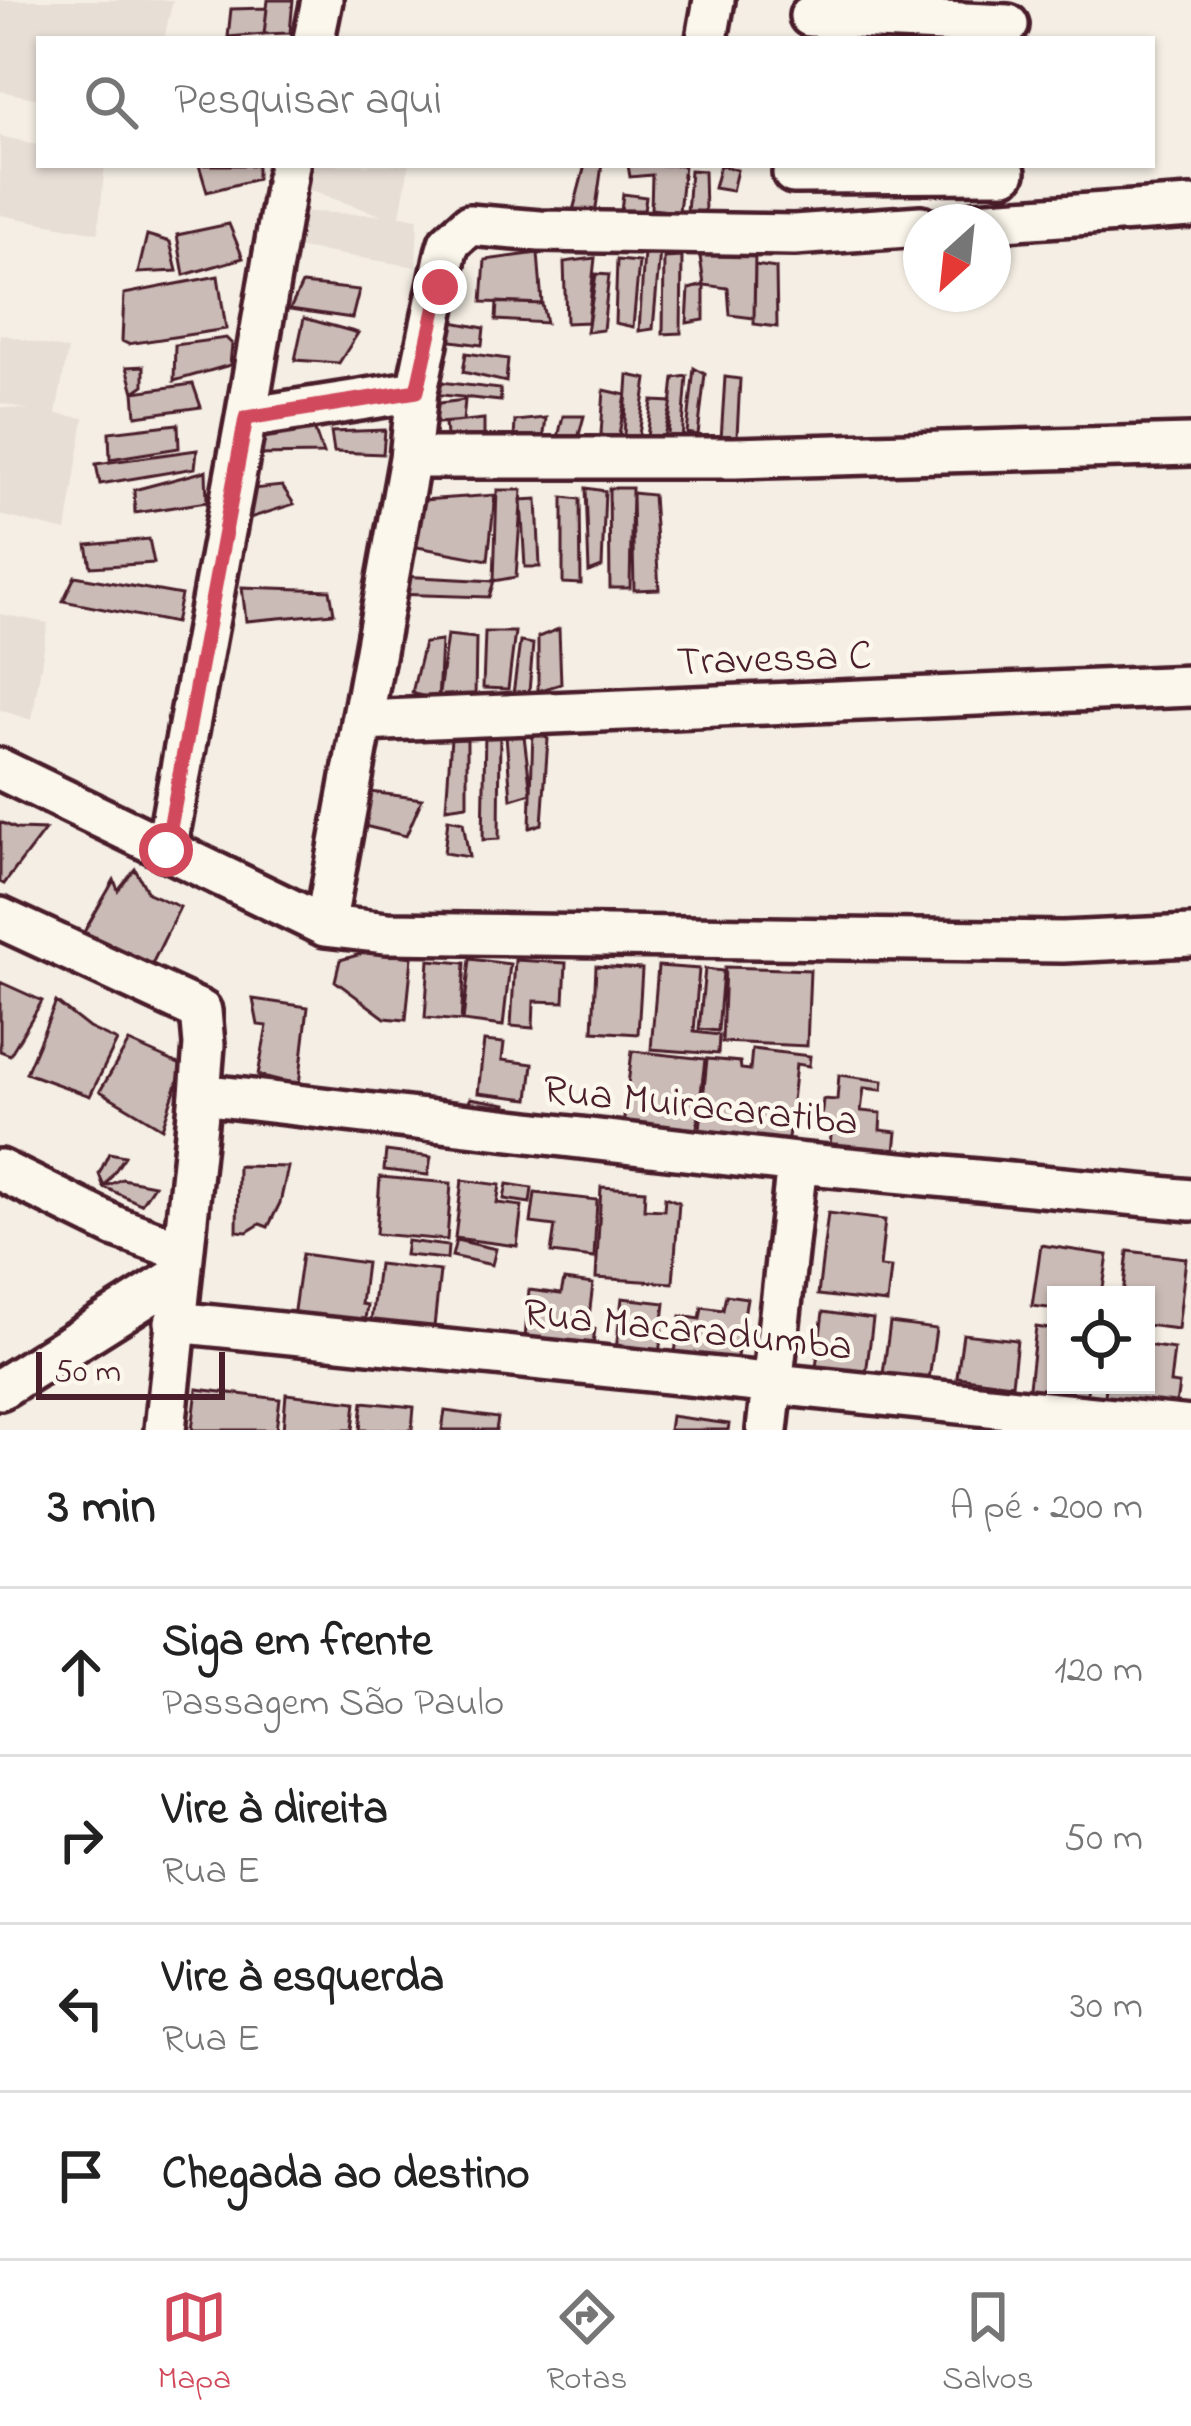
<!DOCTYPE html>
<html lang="pt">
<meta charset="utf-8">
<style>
:root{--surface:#fff;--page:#f6f6f6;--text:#222;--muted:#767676;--line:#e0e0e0;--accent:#d1495b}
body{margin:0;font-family:"Indie Flower",sans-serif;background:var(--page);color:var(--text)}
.controls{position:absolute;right:36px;bottom:36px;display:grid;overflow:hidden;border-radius:0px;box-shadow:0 3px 9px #0004}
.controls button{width:108px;height:108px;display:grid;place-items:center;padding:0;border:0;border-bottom:3px solid var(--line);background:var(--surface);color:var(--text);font:60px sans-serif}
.compass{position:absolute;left:903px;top:204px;width:108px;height:108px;border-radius:50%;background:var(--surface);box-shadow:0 3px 9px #0004;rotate:207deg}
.scale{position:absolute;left:36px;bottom:30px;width:189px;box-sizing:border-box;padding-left:12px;border:6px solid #4a1f2b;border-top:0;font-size:33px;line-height:42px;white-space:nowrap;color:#4a1f2b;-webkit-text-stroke:9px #fbf7ec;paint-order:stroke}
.stop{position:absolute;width:36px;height:36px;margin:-27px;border:9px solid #d1495b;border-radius:50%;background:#fff}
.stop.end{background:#d1495b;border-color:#fff;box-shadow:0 3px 12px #0008}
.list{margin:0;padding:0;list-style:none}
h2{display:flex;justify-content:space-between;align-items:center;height:156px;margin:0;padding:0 48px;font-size:51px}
h2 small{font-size:39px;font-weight:400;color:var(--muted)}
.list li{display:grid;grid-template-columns:78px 1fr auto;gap:36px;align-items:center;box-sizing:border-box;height:168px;padding:0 48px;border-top:3px solid var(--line)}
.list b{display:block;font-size:45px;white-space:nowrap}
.list p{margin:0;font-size:39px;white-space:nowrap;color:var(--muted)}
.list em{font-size:39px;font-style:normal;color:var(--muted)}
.icon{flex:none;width:66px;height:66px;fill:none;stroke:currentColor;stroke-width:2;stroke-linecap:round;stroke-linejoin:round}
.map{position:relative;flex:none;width:1191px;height:1430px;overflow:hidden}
.search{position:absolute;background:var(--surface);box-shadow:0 3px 9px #0004;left:36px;right:36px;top:36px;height:132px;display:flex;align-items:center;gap:30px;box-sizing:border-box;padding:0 42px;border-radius:0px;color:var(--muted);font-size:45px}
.sheet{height:828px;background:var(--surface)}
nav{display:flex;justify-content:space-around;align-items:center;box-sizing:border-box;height:168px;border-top:3px solid var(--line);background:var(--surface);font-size:33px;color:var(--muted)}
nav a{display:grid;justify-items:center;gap:6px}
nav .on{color:var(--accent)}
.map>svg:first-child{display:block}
.built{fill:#e7dfd6}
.building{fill:#cabbb6;stroke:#4a1f2b;stroke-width:3}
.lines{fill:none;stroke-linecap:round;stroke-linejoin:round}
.minor-casing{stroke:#4a1f2b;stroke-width:48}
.minor{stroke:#fbf7ec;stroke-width:39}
.route{stroke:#d1495b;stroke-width:15}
.labels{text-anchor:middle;stroke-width:9;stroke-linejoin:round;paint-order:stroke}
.street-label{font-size:42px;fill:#4a1f2b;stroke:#fbf7ec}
</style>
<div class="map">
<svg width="1191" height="1430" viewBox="0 0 1191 1430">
<rect width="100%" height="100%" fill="#f4eee4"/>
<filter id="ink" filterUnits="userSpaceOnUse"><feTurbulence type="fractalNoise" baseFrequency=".00833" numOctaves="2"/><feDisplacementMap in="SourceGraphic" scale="24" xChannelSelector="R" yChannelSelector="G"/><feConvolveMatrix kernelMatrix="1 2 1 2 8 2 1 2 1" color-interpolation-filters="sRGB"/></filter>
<g filter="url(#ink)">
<path class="built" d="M0,0H173L164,39H39V99L0,91Z
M0,136L39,145V165H105L98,233L0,215Z
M310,165H409L400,216L418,218L416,267L282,245L288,211L381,215L308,190Z
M0,334L68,350L56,414L84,418L66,531L0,515V407L29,410L0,403Z
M0,614L48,623L32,720L0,710Z"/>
<path class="building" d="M268,0H293L290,33L264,34Z
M267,8L264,34L228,37L231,9Z
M199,165H257V179L207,192Z
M585,165H602L594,222H570Z
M628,165H684L679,212L651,209L652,175L630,177Z
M720,165L737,170L732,191L714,188Z
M690,170L704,171L705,212L687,213Z
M623,194L646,197L642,223L620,220Z
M229,224L243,258L184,275L177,235Z
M147,235L170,242L177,271L138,273Z
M699,249L755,250L754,318L730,315L728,288L704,285Z
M660,251L653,329L639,331L644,253Z
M538,253L542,304L482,302L485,260Z
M682,257L681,333L663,334L664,258Z
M595,258L588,322L566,323L564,262Z
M617,260L639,262L633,327L615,323Z
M755,265L776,268L777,327L754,324Z
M596,274L609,275L603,330L587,332Z
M218,276L226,329L128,344L122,341L124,294Z
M302,284L359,290L352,318L290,309Z
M704,285V320L687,323L689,289Z
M497,302L542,304L546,323L496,320Z
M304,318L358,333L339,363L295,360Z
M442,320L484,328L482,345L437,339Z
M226,338L232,344L230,365L174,381L175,345Z
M466,353L508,359L506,382L463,372Z
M144,366V385L134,392L127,367Z
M694,368L705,374L698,435L687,433Z
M628,375L647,379L637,449H623Z
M687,376L681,453H666L674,378Z
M725,377L740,379L736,455H720Z
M432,381L500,389L501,401L432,394Z
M193,384L201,407L136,416L134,392Z
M604,390L626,395L617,447L600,449Z
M465,400L463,421L425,424L432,404Z
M652,401L672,402L661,449L645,451Z
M563,416H584L576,446L557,442Z
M546,418L541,457L514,440L515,421Z
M484,419V447L447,449L445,423Z
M178,424L179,448L110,459L109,432Z
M313,425L323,454L254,455L246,440Z
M385,430L383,454L334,452L331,432Z
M197,450L195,468L100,484L96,464Z
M206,471L207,502L135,513L134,490Z
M282,486L294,504L250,518L252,489Z
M586,488L605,491L602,567L589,572Z
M609,488H632L630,588H610Z
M497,490H522L516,577L494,581Z
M632,493L653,495L659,589L634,590Z
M495,495L488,560L417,547L408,501Z
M563,497L580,499L581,584L563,583Z
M537,499L540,567H525L521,500Z
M149,539L154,563L91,567L87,545Z
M75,576L181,595L175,623L63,601Z
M400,576L494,581L489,597L392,594Z
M242,587L330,590L334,613L246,621Z
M559,629L561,684L538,691V637Z
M485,632H515L508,689L483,688Z
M447,635L476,638L475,699L438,701Z
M441,641L438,701L412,693L424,643Z
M520,642L533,644L529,692L513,694Z
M500,728L499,839L483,840L485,730Z
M533,729L548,739L542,824L530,828Z
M506,735L524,736L531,793L511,799Z
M451,738L467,739V805L446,808Z
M356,790L422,799L406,836L352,823Z
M448,819L463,822L469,857L444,853Z
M0,822L17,829L45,830L4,884L0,882Z
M135,869L148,893L180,907L152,964L84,932L114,880L118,890Z
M372,951L412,957L406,1020L385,1018L335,981L340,960Z
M470,959L510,964L503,1026L463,1021Z
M429,960L465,963L461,1021L425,1018Z
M515,960L566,963L564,1002L534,1001L533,1028L511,1026Z
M596,966L642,969L638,1034L593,1031Z
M658,966L699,969L694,1032L719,1035L718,1054L651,1049Z
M725,967L810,970L807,1046L722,1042Z
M705,969L723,971L718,1031L699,1029Z
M0,982L42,1001L10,1055L0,1051Z
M253,999L308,1007L299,1085L258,1075L267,1026L258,1025Z
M56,1002L89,1028L117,1041L90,1096L26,1073Z
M484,1041L504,1043L502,1060L533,1064L529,1099L478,1093Z
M129,1042L183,1066L162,1128L100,1091Z
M752,1049L810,1056L809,1066L796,1064L787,1148L699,1139L707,1059L740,1062L741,1069L750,1070Z
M632,1051L705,1059L696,1136L623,1127Z
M839,1075L883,1081L882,1090L864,1088L861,1111L881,1113L880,1130L897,1132L895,1152L830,1145L832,1127L821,1121L823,1099L837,1100Z
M470,1098L506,1104L504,1119L468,1113Z
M386,1151L431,1157L428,1175L384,1170Z
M109,1153L125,1156L104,1187L99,1174Z
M238,1166L288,1167L280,1203L268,1227L260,1224L247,1232L237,1231Z
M380,1177L451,1183L447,1240L376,1234Z
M122,1179L154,1185L141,1204L104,1187Z
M462,1180L500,1185L497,1203L522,1206L517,1246L455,1238Z
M507,1184L532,1188L530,1203L504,1199Z
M601,1187L645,1190L644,1209L664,1210L665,1197L679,1202L673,1283L596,1278Z
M535,1193L597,1200L594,1258L551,1253L555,1226L531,1223Z
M828,1213L885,1220L880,1267L891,1268L887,1303L818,1295Z
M456,1240L496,1249L492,1265L452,1256Z
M407,1241L448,1246L447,1259L405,1255Z
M1041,1245L1108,1255L1102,1295H1056V1309L1032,1306Z
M1128,1251L1186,1258L1178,1329L1146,1325V1295H1123Z
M302,1254L366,1263L361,1304L367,1305L364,1327L293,1317Z
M378,1264L440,1271L433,1336L370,1329Z
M564,1280L593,1284L588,1325L595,1329L592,1350L525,1339L529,1290L561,1294Z
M726,1295L747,1298L735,1368L674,1358L681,1316L700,1319L702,1307L723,1310Z
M622,1298L665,1303L659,1355L616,1350Z
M823,1312L873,1319L865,1382L815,1375Z
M890,1323L936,1329L929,1380L883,1374Z
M1036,1327L1056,1330V1385H1088L1086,1402L1028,1395Z
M963,1334L1017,1340L1012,1384L957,1377Z
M1146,1345L1174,1349L1170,1383L1179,1384L1174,1418L1145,1414L1146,1402L1105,1396L1106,1385H1146Z
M197,1389L280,1399L276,1430H192Z
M286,1394L356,1402L353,1430H283Z
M363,1402L414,1407L412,1430H360Z
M445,1411L498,1418L496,1430H442Z
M671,1416L729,1424L728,1430H669Z"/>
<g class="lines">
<defs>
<path id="minor" d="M810,16L1008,25
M314,39L322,0
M707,39L714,0
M793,173L1005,172
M975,222L1191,207
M246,418L417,391
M410,458H735L1191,445
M362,721L1191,686
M0,769L325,926L387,933L1063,942L1191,936
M166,850L246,418L289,165
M0,918L201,1011L204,1045L200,1094L165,1430
M325,926L410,458L417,391L446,253L449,243L469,225L540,231L794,235L921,226
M200,1094L797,1163L1191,1200
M0,1170L116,1227L183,1251
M175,1322L1191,1427
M0,1389L179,1276
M767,1430L797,1163"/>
</defs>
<use href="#minor" class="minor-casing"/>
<use href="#minor" class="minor"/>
</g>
</g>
<g class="lines" filter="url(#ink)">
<path class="route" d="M166,850L246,418L417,391L440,287"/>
</g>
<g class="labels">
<g class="street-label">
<text transform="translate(774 656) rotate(-2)" y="15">Travessa C</text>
<text transform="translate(701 1103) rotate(6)" y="15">Rua Muiracaratiba</text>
<text transform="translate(688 1327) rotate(6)" y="15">Rua Macaradumba</text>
</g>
</g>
</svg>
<div class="controls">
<button><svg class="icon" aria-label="locate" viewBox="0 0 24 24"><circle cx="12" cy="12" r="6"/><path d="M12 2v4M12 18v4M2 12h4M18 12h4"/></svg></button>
</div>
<svg class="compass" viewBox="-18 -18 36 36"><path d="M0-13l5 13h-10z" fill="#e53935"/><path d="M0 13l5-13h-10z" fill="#767676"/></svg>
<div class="scale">50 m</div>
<div class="stop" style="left:166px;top:850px"></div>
<div class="stop end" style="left:440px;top:287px"></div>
<div class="search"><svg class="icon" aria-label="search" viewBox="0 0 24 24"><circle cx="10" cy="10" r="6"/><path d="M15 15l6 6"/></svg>Pesquisar aqui</div>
</div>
<section class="sheet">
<h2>3 min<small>A pé · 200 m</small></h2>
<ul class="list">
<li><svg class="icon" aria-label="ahead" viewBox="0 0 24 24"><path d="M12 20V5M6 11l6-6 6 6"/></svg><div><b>Siga em frente</b><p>Passagem São Paulo</p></div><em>120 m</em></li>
<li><svg class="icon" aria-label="right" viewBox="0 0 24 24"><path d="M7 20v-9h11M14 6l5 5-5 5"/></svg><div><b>Vire à direita</b><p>Rua E</p></div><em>50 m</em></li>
<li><svg class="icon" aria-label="left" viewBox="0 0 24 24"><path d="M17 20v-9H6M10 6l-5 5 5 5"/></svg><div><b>Vire à esquerda</b><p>Rua E</p></div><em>30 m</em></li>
<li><svg class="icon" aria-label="arrive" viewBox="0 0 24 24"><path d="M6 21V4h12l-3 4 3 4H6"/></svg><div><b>Chegada ao destino</b></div></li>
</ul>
</section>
<nav>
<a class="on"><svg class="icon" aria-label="map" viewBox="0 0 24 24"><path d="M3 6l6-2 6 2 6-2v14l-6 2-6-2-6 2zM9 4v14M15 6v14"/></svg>Mapa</a>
<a><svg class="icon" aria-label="directions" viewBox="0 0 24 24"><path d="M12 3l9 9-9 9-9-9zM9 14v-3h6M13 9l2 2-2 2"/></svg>Rotas</a>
<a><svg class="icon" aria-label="saved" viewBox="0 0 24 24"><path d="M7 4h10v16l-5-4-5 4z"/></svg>Salvos</a>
</nav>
